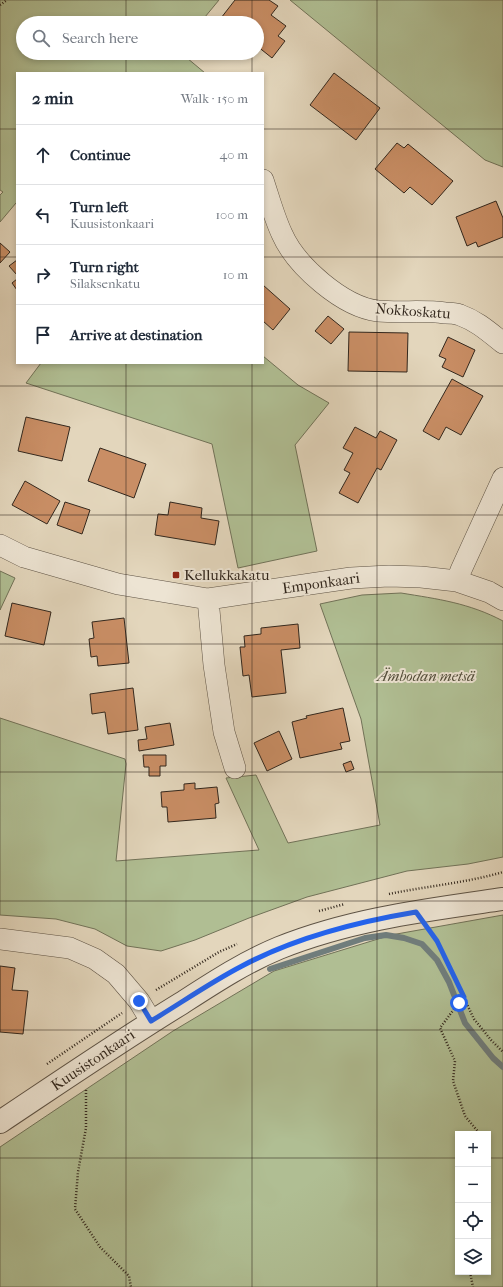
<!DOCTYPE html>
<meta charset="utf-8">
<style>
:root{--surface:#fff;--page:#f6f6f7;--text:#1f2937;--muted:#747a83;--line:#e0e1e3}
body{margin:0;font-family:"IM FELL French Canon",serif;background:var(--page);color:var(--text)}
.controls{position:absolute;right:12px;bottom:12px;display:grid;overflow:hidden;border-radius:0px;box-shadow:0 2px 6px #0003}
.controls button{width:36px;height:36px;display:grid;place-items:center;padding:0;border:0;border-bottom:1px solid var(--line);background:var(--surface);color:var(--text);font:20px sans-serif}
.stop{position:absolute;width:12px;height:12px;margin:-9px;border:3px solid #2563eb;border-radius:50%;background:#fff}
.stop.end{background:#2563eb;border-color:#fff;box-shadow:0 1px 4px #0008}
.list{margin:0;padding:0;list-style:none}
h2{display:flex;justify-content:space-between;align-items:center;height:52px;margin:0;padding:0 16px;font-size:17px}
h2 small{font-size:13px;font-weight:400;color:var(--muted)}
.list li{display:grid;grid-template-columns:26px 1fr auto;gap:12px;align-items:center;box-sizing:border-box;height:60px;padding:0 16px;border-top:1px solid var(--line)}
.list b{display:block;font-size:15px;white-space:nowrap}
.list p{margin:0;font-size:13px;white-space:nowrap;color:var(--muted)}
.list em{font-size:13px;font-style:normal;color:var(--muted)}
.icon{flex:none;width:22px;height:22px;fill:none;stroke:currentColor;stroke-width:2;stroke-linecap:round;stroke-linejoin:round}
.map{position:relative;flex:none;width:503px;height:1287px;overflow:hidden}
.search{position:absolute;background:var(--surface);box-shadow:0 2px 6px #0003;left:16px;top:16px;width:248px;height:44px;display:flex;align-items:center;gap:10px;box-sizing:border-box;padding:0 14px;border-radius:22px;color:var(--muted);font-size:15px}
.panel{position:absolute;background:var(--surface);box-shadow:0 2px 6px #0003;left:16px;top:72px;width:248px;height:292px;border-radius:0px}
.map>svg:first-child{display:block}
.green{fill:#b0be93;stroke:#717258;fill-rule:evenodd}
.lines{fill:none;stroke-linecap:round;stroke-linejoin:round}
.stream{stroke:#707d7c;stroke-width:6}
.building{fill:#c98e65;stroke:#32271d}
.minor-casing{stroke:#5e5345;stroke-width:22}
.tertiary-casing{stroke:#5e5345;stroke-width:24}
.path{stroke:#32271d;stroke-width:2.5;stroke-dasharray:1 2;stroke-linecap:butt}
.minor{stroke:#ede4d3;stroke-width:21}
.tertiary{stroke:#ede4d3;stroke-width:22}
.route{stroke:#2563eb;stroke-width:5}
.grid{fill:none;stroke:#32271d;stroke-width:1;stroke-opacity:0.55}
.poi-dot{fill:#8f2418;stroke:#ede4d3;stroke-width:1.5}
.labels{text-anchor:middle;stroke-width:4;stroke-linejoin:round;paint-order:stroke}
.street-label{font-size:15px;fill:#32271d;stroke:#ede4d3}
.poi-label{font-size:15px;fill:#32271d;stroke:#ede4d3;text-anchor:start}
.park-label{font-size:15px;font-style:italic;fill:#524d3a;stroke:#ede4d3}
</style>
<div class="map">
<svg width="503" height="1287" viewBox="0 0 503 1287">
<rect width="100%" height="100%" fill="#e3d6bc"/>
<filter id="stains"><feTurbulence type="fractalNoise" baseFrequency=".005" numOctaves="4"/><feColorMatrix values="0 0 0 0 .2 0 0 0 0 .09 0 0 0 0 .02 0 0 0 .5 -.17"/></filter>
<radialGradient id="worn" r=".72"><stop offset=".6" stop-color="#630" stop-opacity="0"/><stop offset="1" stop-color="#630" stop-opacity=".3"/></radialGradient>
<path class="green" d="M0,0H219L200,23H23V53H181L205,73H17V204L16,203L0,222V195L3,192L0,190Z
M290,0H503V167L485,160Z
M263,356L298,385L329,403L295,445L317,551L238,568L212,444L26,383L41,363H263Z
M0,571L15,578L0,610Z
M401,593C438,599 469,603 503,621V857L468,864L407,871L307,897L249,918L195,940L161,951L127,946L95,929L56,919L0,915V718L125,759L126,764L116,861L259,850L226,778L256,775L288,843L380,825L361,719L320,604L362,595Z
M503,915V1287H0V1147L173,1031L274,971L391,935ZM458,1134H488V1272H458Z"/>
<g class="lines">
<path class="stream" d="M270,969L365,938L386,935L404,938L422,944L437,960L449,982L465,1023L493,1058L503,1067"/>
</g>
<path class="building" d="M235,0H269L278,6L271,15L286,26L278,36L285,41L272,58L257,46V23H228L221,18Z
M334,73L380,108L356,140L310,105Z
M397,143L404,148L408,144L453,181L432,205L410,187L404,193L375,169Z
M496,201L503,218V237L478,247L476,242L467,246L456,217Z
M0,243L10,252L0,263Z
M17,260V275L9,266Z
M17,279V290L12,283Z
M263,285L290,309L273,330L263,321Z
M328,316L344,329L331,344L315,331Z
M349,332L408,333L407,372L348,371Z
M448,337L475,350L463,377L442,367L446,359L439,356Z
M452,379L483,396L461,435L446,427L439,440L423,431Z
M26,417L70,427L62,461L18,451Z
M355,427L376,438L380,431L397,440L381,470L377,468L358,503L339,493L350,473L344,470L353,453L343,448Z
M100,448L146,464L134,498L88,481Z
M25,481L60,501L47,524L12,505Z
M65,502L90,510L82,534L57,525Z
M170,502L202,508L201,518L219,521L215,545L155,535L158,514L168,515Z
M12,603L51,612L44,645L5,636Z
M124,618L129,663L98,666L97,656L91,657L89,639L94,638L92,622Z
M298,624L300,648L281,650L286,693L252,697L249,675L243,676L240,647H245L244,636L261,634V628Z
M133,688L138,730L108,734L105,712L92,714L90,694Z
M343,708L350,741L340,743L342,749L300,758L292,722L307,718L306,716Z
M170,723L174,745L139,751L138,740L147,739L145,727Z
M279,731L292,759L267,771L254,743Z
M143,755H166V766H160V776H149V767H144Z
M351,761L354,769L346,772L343,764Z
M195,783V789L217,787L219,803L215,804L216,818L168,822L167,807H162L161,792L184,790V784Z
M0,966L15,968L12,990L28,991L23,1034L0,1032Z"/>
<g class="lines">
<defs>
<path id="minor" d="M263,180C269,198 274,217 282,234C296,266 343,307 378,311C401,313 423,310 445,313C450,313 455,313 460,315C477,321 489,332 503,343
M0,545L24,557L118,584L208,599L351,578L389,576L421,577L457,581L489,592L503,600
M457,581L461,570L503,478
M208,599L214,665L224,732L235,768
M0,939L70,948L95,959L116,974L139,1001L151,1021"/>
<path id="tertiary" d="M0,1122C60,1082 120,1041 182,1003C213,983 245,962 279,948C351,919 427,910 503,899"/>
</defs>
<use href="#minor" class="minor-casing"/>
<use href="#tertiary" class="tertiary-casing"/>
<path class="path" d="M0,5L7,0
M389,894C427,886 466,883 503,872
M319,911L345,904
M429,931L437,941L474,1019L491,1040L503,1052
M156,990L219,952L237,944
M463,997L440,1028L455,1061L453,1081L465,1116L480,1134
M47,1064L122,1013
M86,1090V1128L78,1172L75,1209L100,1247L129,1276L131,1287
M470,1272L473,1287"/>
<use href="#minor" class="minor"/>
<use href="#tertiary" class="tertiary"/>
</g>
<g class="lines">
<path class="route" d="M139,1001L151,1021C181,1003 211,982 242,966C296,937 356,922 416,912L437,941L464,997L459,1003"/>
</g>
<path class="grid" d="M126,0V23M252,0V23M377,0V1287M126,53V73M252,53V73M0,129H17M263,129H503M0,257H17M263,257H503M126,363V1287M252,363V1287M0,386H503M0,515H503M0,644H503M0,772H503M0,901H503M0,1030H503M0,1158H458M488,1158H503"/>
<rect class="poi-dot" x="172" y="571" width="8" height="8" rx="2"/>
<g class="labels">
<g class="street-label">
<text transform="translate(413 311) rotate(4)" y="5">Nokkoskatu</text>
<text transform="translate(321 583) rotate(-8)" y="5">Emponkaari</text>
<text transform="translate(93 1060) rotate(-34)" y="5">Kuusistonkaari</text>
</g>
<g class="poi-label">
<text x="184" y="580">Kellukkakatu</text>
</g>
<g class="park-label">
<text x="426" y="681">Ämbodan metsä</text>
</g>
</g>
<rect width="100%" height="100%" filter="url(#stains)"/>
<rect width="100%" height="100%" fill="url(#worn)"/>
</svg>
<div class="controls">
<button>+</button>
<button>−</button>
<button><svg class="icon" aria-label="locate" viewBox="0 0 24 24"><circle cx="12" cy="12" r="6"/><path d="M12 2v4M12 18v4M2 12h4M18 12h4"/></svg></button>
<button><svg class="icon" aria-label="layers" viewBox="0 0 24 24"><path d="M12 4l9 5-9 5-9-5zM3 14l9 5 9-5"/></svg></button>
</div>
<div class="stop" style="left:459px;top:1003px"></div>
<div class="stop end" style="left:139px;top:1001px"></div>
<div class="search"><svg class="icon" aria-label="search" viewBox="0 0 24 24"><circle cx="10" cy="10" r="6"/><path d="M15 15l6 6"/></svg>Search here</div>
<section class="panel">
<h2>2 min<small>Walk · 150 m</small></h2>
<ul class="list">
<li><svg class="icon" aria-label="ahead" viewBox="0 0 24 24"><path d="M12 20V5M6 11l6-6 6 6"/></svg><div><b>Continue</b></div><em>40 m</em></li>
<li><svg class="icon" aria-label="left" viewBox="0 0 24 24"><path d="M17 20v-9H6M10 6l-5 5 5 5"/></svg><div><b>Turn left</b><p>Kuusistonkaari</p></div><em>100 m</em></li>
<li><svg class="icon" aria-label="right" viewBox="0 0 24 24"><path d="M7 20v-9h11M14 6l5 5-5 5"/></svg><div><b>Turn right</b><p>Silaksenkatu</p></div><em>10 m</em></li>
<li><svg class="icon" aria-label="arrive" viewBox="0 0 24 24"><path d="M6 21V4h12l-3 4 3 4H6"/></svg><div><b>Arrive at destination</b></div></li>
</ul>
</section>
</div>
